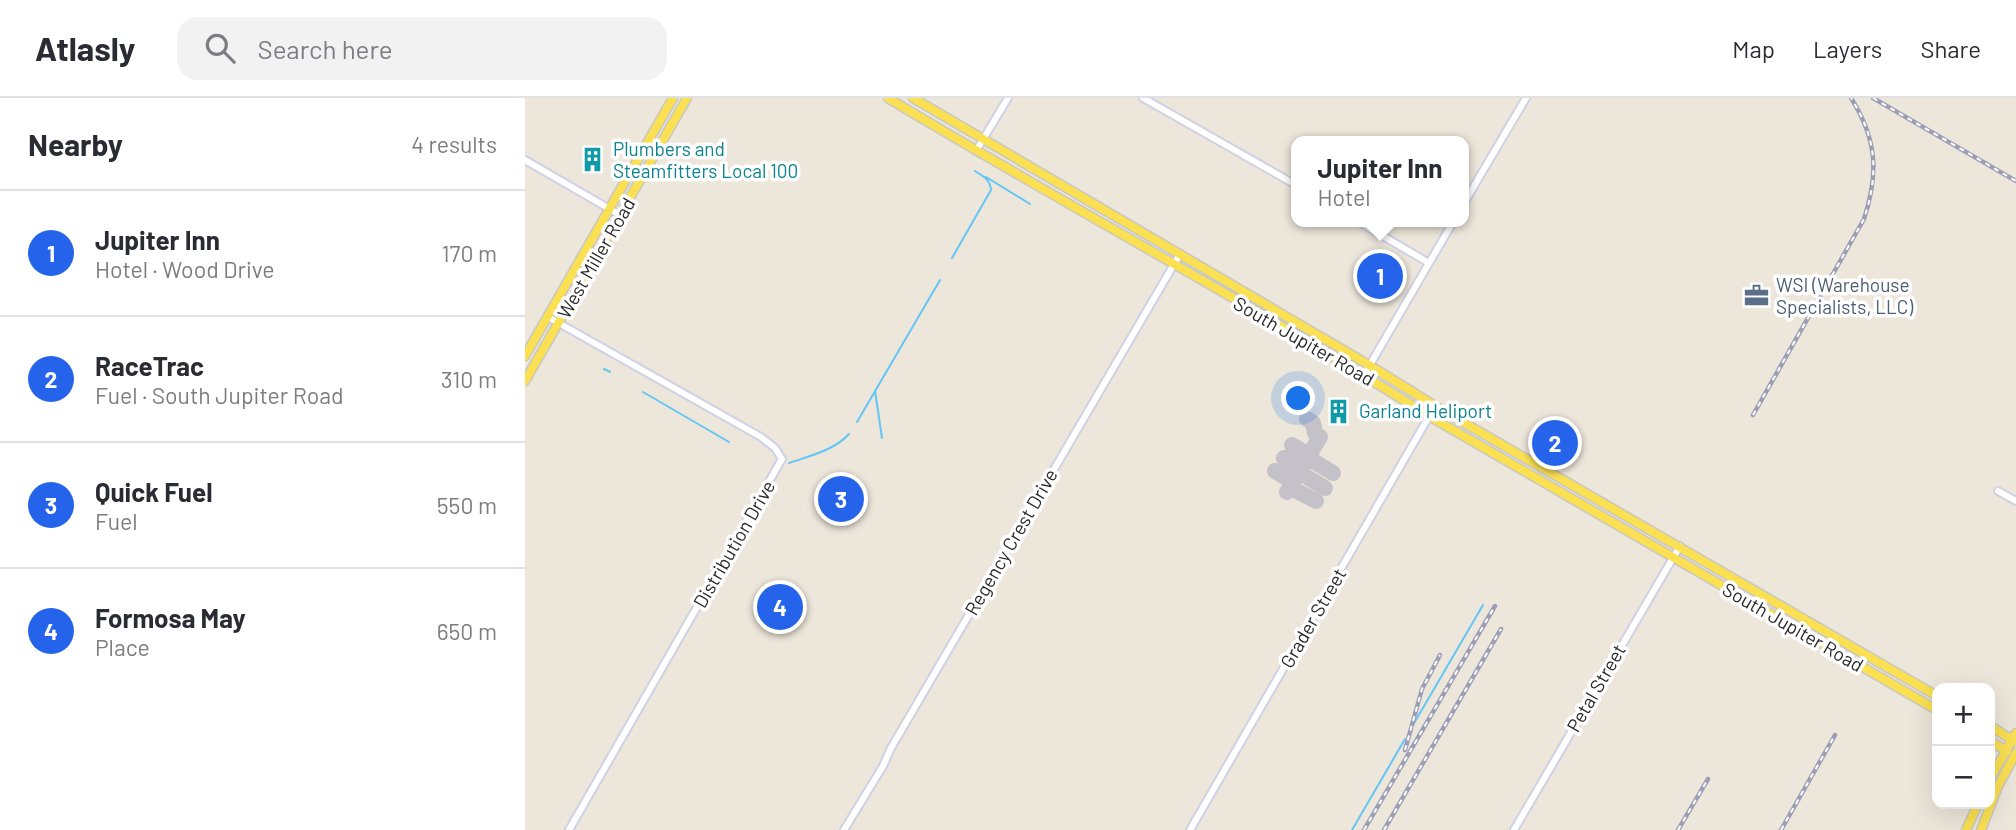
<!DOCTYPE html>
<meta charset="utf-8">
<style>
:root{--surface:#fff;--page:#f2f2f3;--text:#2b2b33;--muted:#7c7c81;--line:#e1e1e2;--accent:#2563eb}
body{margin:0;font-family:Barlow,sans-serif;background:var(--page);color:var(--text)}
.controls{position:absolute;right:21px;bottom:21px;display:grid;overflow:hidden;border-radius:14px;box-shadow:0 7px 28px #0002}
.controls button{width:63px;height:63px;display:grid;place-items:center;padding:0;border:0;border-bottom:2px solid var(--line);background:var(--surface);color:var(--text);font:35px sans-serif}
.you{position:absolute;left:774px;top:301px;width:24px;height:24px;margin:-18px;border:5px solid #fff;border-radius:50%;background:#1a73e8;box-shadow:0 0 0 10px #1a73e833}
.badge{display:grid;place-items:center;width:46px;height:46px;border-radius:50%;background:var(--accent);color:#fff;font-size:23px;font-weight:700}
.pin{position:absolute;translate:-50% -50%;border:4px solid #fff;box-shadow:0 2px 7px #0006}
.popup{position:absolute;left:766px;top:38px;width:178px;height:91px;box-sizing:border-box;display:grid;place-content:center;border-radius:14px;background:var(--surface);filter:drop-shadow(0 2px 5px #0005);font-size:23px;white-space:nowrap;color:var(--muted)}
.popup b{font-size:26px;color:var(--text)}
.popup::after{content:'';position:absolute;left:50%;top:100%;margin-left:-14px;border:14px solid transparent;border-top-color:var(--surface)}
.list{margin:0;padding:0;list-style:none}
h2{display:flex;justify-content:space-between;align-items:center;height:91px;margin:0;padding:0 28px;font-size:30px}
h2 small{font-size:23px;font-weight:400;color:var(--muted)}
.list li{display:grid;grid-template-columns:46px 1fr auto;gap:21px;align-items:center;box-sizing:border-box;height:126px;padding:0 28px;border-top:2px solid var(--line)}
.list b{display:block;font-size:26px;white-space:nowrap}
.list p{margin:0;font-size:23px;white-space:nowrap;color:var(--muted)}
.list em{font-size:23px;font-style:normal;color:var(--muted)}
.icon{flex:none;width:38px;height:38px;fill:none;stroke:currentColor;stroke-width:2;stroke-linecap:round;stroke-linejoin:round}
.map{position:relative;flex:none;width:1491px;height:732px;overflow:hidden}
header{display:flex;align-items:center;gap:42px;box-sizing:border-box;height:98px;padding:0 35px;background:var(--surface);border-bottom:2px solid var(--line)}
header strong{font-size:33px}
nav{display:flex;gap:38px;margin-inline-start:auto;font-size:24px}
.search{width:490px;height:63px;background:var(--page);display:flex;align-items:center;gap:18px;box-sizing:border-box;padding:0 24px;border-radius:21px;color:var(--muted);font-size:26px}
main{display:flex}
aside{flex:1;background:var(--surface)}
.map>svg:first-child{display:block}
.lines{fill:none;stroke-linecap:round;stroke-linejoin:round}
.stream{stroke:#64c5f7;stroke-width:2}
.taxiway{stroke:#c4c2c8;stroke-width:16}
.minor-casing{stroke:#cfd1e4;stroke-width:10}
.major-casing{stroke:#c7c7c7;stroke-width:11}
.minor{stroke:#fff;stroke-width:6}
.major{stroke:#fbe051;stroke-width:8}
.rail-casing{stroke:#9c9eb5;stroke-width:4.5}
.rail{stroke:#fff;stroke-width:2;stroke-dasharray:5;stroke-linecap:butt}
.labels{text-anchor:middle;stroke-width:7;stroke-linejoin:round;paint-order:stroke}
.culture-label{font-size:19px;fill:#0d838f;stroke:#fff;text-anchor:start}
.street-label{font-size:19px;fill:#292929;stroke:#fff}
.service-label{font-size:19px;fill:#4e5e75;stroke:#fff;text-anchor:start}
</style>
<header>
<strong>Atlasly</strong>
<div class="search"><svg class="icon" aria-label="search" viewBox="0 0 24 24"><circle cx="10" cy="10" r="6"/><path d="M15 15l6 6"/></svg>Search here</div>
<nav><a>Map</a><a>Layers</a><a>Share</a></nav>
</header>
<main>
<aside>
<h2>Nearby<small>4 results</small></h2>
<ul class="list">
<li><span class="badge">1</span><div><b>Jupiter Inn</b><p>Hotel · Wood Drive</p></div><em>170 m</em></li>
<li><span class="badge">2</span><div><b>RaceTrac</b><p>Fuel · South Jupiter Road</p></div><em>310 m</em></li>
<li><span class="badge">3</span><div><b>Quick Fuel</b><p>Fuel</p></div><em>550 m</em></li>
<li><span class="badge">4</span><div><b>Formosa May</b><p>Place</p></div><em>650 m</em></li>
</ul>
</aside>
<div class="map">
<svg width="1491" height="732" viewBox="0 0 1491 732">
<rect width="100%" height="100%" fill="#ede6da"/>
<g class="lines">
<path class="stream" d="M461,79L505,106
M427,160L466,92C465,81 458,78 450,73
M79,271L85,274
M350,293L357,340
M118,294L204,344
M332,324L415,182
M264,365C284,358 310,352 324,336
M888,627L958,507
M827,732L880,641"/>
<path class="taxiway" d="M767,347L782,356L783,359
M759,360L775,369L776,372
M781,362L785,361L808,375
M750,373L767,383L768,385
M774,376H777L800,390
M766,390L791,403
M762,394L795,339L790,335L788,325L782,321"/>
<defs>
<path id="minor" d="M618,0L771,87
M451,53L483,0
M0,62L95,117
M939,105L1001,0
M834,124L904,165
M23,219L236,339L250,350L257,361L44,732
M839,277L928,124
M1473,393L1491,403
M319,732L358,668L366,650L655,156
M665,732L910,308
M989,732L1155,448"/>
<path id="major" d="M363,0C542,108 727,206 904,318L1412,612
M388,0L844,267L910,308L1412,598
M0,258L148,0
M0,283L162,0
M1465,628L1489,643
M1465,643L1482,653
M1465,681L1491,635
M1441,732L1453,706
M1456,732L1473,688L1491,655"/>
</defs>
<use href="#minor" class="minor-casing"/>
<use href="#major" class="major-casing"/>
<use href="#minor" class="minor"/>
<use href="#major" class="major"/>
<defs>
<path id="rail" d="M1348,0L1491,83
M1228,317L1339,121C1354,75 1352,41 1326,0
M880,652L897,591L915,557
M839,732L970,508
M859,732L976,531
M1153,732L1183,681
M1256,732L1310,637"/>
</defs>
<use href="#rail" class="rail-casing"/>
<use href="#rail" class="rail"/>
</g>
<defs>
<symbol id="building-bare" viewBox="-9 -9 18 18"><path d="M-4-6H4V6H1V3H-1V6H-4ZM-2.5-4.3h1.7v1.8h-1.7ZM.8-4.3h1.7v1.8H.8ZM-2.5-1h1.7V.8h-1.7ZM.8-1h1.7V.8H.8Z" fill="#0f9aa8" stroke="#fff" stroke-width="2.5" paint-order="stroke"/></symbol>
<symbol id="office-bare" viewBox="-9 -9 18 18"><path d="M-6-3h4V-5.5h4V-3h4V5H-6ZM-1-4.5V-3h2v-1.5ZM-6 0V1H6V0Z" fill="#5c6f8a" stroke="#fff" stroke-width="2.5" paint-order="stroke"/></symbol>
</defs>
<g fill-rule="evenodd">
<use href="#building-bare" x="50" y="44" width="35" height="35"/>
<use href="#office-bare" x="1214" y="180" width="35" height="35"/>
<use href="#building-bare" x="796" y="296" width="35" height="35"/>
</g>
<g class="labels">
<g class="culture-label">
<text x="88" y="58">Plumbers and<tspan x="88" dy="22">Steamfitters Local 100</tspan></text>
<text x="834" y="320">Garland Heliport</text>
</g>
<g class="street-label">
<text transform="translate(71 160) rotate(-60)" y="7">West Miller Road</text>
<text transform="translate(779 243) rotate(30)" y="7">South Jupiter Road</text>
<text transform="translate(486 444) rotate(-60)" y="7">Regency Crest Drive</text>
<text transform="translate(209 446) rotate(-60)" y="7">Distribution Drive</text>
<text transform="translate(788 520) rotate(-60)" y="7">Grader Street</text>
<text transform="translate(1268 529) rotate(30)" y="7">South Jupiter Road</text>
<text transform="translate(1071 590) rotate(-60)" y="7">Petal Street</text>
</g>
<g class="service-label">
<text x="1251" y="194">WSI (Warehouse<tspan x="1251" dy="22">Specialists, LLC)</tspan></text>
</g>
</g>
</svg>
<div class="controls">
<button>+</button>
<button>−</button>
</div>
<div class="you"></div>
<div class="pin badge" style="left:855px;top:178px">1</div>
<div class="popup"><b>Jupiter Inn</b>Hotel</div>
<div class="pin badge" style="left:1030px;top:345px">2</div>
<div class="pin badge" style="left:316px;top:401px">3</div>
<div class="pin badge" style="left:255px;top:509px">4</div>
</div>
</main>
